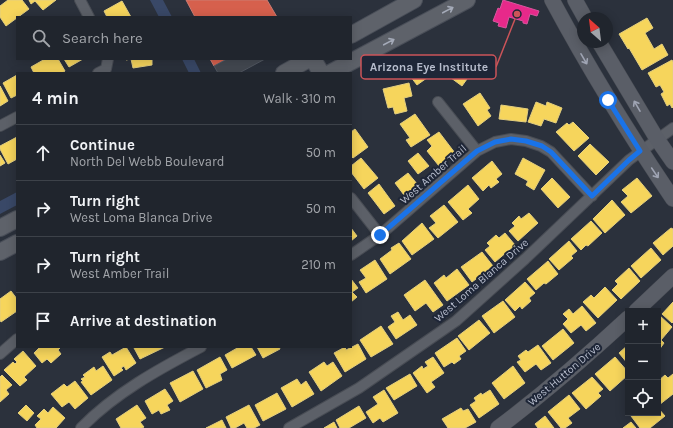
<!DOCTYPE html>
<meta charset="utf-8">
<style>
:root{--surface:#20252d;--page:#2d3139;--text:#f1f3f6;--muted:#a2a5aa;--line:#3d4249}
body{margin:0;font-family:Karla,sans-serif;background:var(--page);color:var(--text)}
.controls{position:absolute;right:12px;bottom:12px;display:grid;overflow:hidden;border-radius:0px;box-shadow:0 2px 10px #0003}
.controls button{width:36px;height:36px;display:grid;place-items:center;padding:0;border:0;border-bottom:1px solid var(--line);background:var(--surface);color:var(--text);font:20px sans-serif}
.compass{position:absolute;left:577px;top:12px;width:36px;height:36px;border-radius:50%;background:var(--surface);box-shadow:0 2px 10px #0003;rotate:332deg}
.stop{position:absolute;width:12px;height:12px;margin:-9px;border:3px solid #1a73e8;border-radius:50%;background:#fff}
.stop.end{background:#1a73e8;border-color:#fff;box-shadow:0 1px 4px #0008}
.list{margin:0;padding:0;list-style:none}
h2{display:flex;justify-content:space-between;align-items:center;height:52px;margin:0;padding:0 16px;font-size:17px}
h2 small{font-size:13px;font-weight:400;color:var(--muted)}
.list li{display:grid;grid-template-columns:26px 1fr auto;gap:12px;align-items:center;box-sizing:border-box;height:56px;padding:0 16px;border-top:1px solid var(--line)}
.list b{display:block;font-size:15px;white-space:nowrap}
.list p{margin:0;font-size:13px;white-space:nowrap;color:var(--muted)}
.list em{font-size:13px;font-style:normal;color:var(--muted)}
.icon{flex:none;width:22px;height:22px;fill:none;stroke:currentColor;stroke-width:2;stroke-linecap:round;stroke-linejoin:round}
.map{position:relative;flex:none;width:673px;height:428px;overflow:hidden}
.search{position:absolute;background:var(--surface);box-shadow:0 2px 10px #0003;left:16px;top:16px;width:336px;height:44px;display:flex;align-items:center;gap:10px;box-sizing:border-box;padding:0 14px;border-radius:0px;color:var(--muted);font-size:15px}
.panel{position:absolute;background:var(--surface);box-shadow:0 2px 10px #0003;left:16px;top:72px;width:336px;height:276px;border-radius:0px}
.map>svg:first-child{display:block}
.water{fill:#394867}
.homes{fill:#f6d55c;stroke:#e3ce7e}
.shops{fill:#d6604d;stroke:#cc7c73}
.health{fill:#e7298a;stroke:#d8559e}
.building{fill:#444952;stroke:#535963}
.lines{fill:none;stroke-linecap:round;stroke-linejoin:round}
.street-casing{stroke:#484c54;stroke-width:12}
.secondary-casing{stroke:#484c54;stroke-width:16}
.primary-casing{stroke:#494e58;stroke-width:18}
.street{stroke:#5c6068;stroke-width:10}
.secondary{stroke:#5a5e67;stroke-width:15}
.primary{stroke:#5e626a;stroke-width:16}
.oneway{stroke:#a4aab8}
.oneway2{stroke:#9fa4b3}
.route{stroke:#1a73e8;stroke-width:5}
.labels{text-anchor:middle;stroke-width:4;stroke-linejoin:round;paint-order:stroke}
.street-label{font-size:11px;fill:#b6bccc;stroke:#1e2637}
.leader{fill:none;stroke:#cc5459;stroke-width:1.5}
.callout-dot{fill:#cc5459;stroke:#1e2637;stroke-width:1.5}
.callout{fill:#1e2637;stroke:#cc5459;stroke-width:1.5}
.callout-label{font-size:12px;text-anchor:middle;font-weight:bold;fill:#b6bccc}
</style>
<div class="map">
<svg width="673" height="428" viewBox="0 0 673 428">
<rect width="100%" height="100%" fill="#2b313c"/>
<path class="water" d="M150,0H163L172,17H159Z
M182,59H194L201,73H189Z
M17,192V205L0,214V201Z"/>
<path class="homes" d="M8,0H22L29,9L6,26L0,17V6Z
M29,0H56L43,10L35,1L31,4Z
M122,1L131,17H107L104,11Z
M647,18L653,28L645,33L654,49L662,44L668,55L642,70L629,48L628,49L619,34Z
M428,56L438,70L417,85L407,72Z
M45,59H58L65,71L62,73H34L31,67Z
M64,59H83L69,67Z
M126,59H152V65L133,68L131,59L126,60Z
M451,60L456,64L458,62L472,72L462,86L443,72Z
M672,60L673,62V107L672,108L670,104L667,106L661,94L664,92L660,85L656,87L648,73Z
M17,75V95L11,98L3,83Z
M409,83L412,96L404,98L407,111L395,114L393,107L388,108L383,89Z
M0,86L8,101L0,106Z
M480,93L490,108L487,110L491,116L478,126L463,104Z
M536,102L546,106L547,102L562,108L556,123L544,119L541,126L528,122Z
M501,105L528,109L526,122L499,119Z
M415,114L430,135L411,147L406,140L410,138L400,124Z
M573,122L589,138L574,151L556,132L567,123L569,125Z
M355,129L368,147L353,158L351,156V132Z
M439,132L455,153L439,166L427,151L432,146L427,140Z
M17,137V159L8,164L0,149V146Z
M590,144L609,162L596,175L578,156Z
M418,153L429,166L418,174L408,161Z
M0,155L5,163L0,166Z
M361,158L378,178L364,189L351,172V166Z
M523,158L545,170L534,190L526,185L528,181L515,174Z
M492,161L502,174L496,179L499,182L491,188L489,185L483,191L472,178Z
M408,173L418,185L404,195L395,183Z
M552,178L570,197L558,208L541,189Z
M637,178L652,196L631,213L621,202L628,196L622,190Z
M379,184L395,206L384,214L368,193Z
M468,185L479,199L468,209L472,213L463,220L448,202Z
M612,200L625,215L605,233L593,219Z
M444,205L458,222L438,238L429,228L436,223L430,216Z
M529,213L538,223L518,241L509,231L515,226L512,223L519,216L521,219Z
M591,221L602,233L588,246L586,245L581,250L571,239Z
M422,223L434,239L412,255L402,241Z
M351,228L357,236L351,241Z
M671,228L673,229V246L663,255L653,243Z
M505,233L515,245L495,262L485,250L490,246L487,243L496,235L499,238Z
M569,241L577,251L571,256L573,258L559,270L549,259Z
M399,243L411,259L390,274L380,259L392,250L391,248Z
M651,248L661,260L641,278L631,266Z
M482,252L493,266L472,282L461,267Z
M375,260L387,279L366,293L359,282L366,278L360,270Z
M548,261L558,274L546,284L544,283L536,290L527,279Z
M629,268L640,281L621,299L612,290L618,284L615,281Z
M457,269L469,285L447,301L434,283L444,275L446,278Z
M351,279L358,288L352,292L357,297L351,302Z
M425,280L443,305L433,312L426,303L415,311L404,295Z
M525,282L535,293L529,298L531,301L522,309L520,306L515,311L505,300Z
M605,287L617,300L598,318L583,302L591,295L594,298Z
M11,291L17,299V311L1,322L0,320V299Z
M503,301L515,317L494,333L482,316Z
M673,302V322L672,323L662,314Z
M582,306L596,323L586,331L581,325L571,333L563,324L568,319L563,314L569,309L573,314Z
M398,312L403,320L410,315L417,325L396,339L388,327L395,322L391,316Z
M659,315L672,327L661,340L664,343L659,350Z
M479,320L490,333L469,350L458,336Z
M381,326L393,344L371,357L360,340Z
M563,329L574,343L553,360L542,346Z
M457,338L466,351L459,356L461,359L454,364L452,362L444,367L435,353Z
M358,344L366,359L345,372L334,353L345,347L346,350Z
M538,345L551,363L541,370L536,364L525,372L517,362L521,360L518,356L526,350L528,352Z
M628,345V364L619,353Z
M40,347H61L58,350L61,354L51,363L47,359L42,363L34,353Z
M126,347L136,363L126,370L124,366L121,368L123,370L114,376L102,357L110,352L112,355Z
M135,347H165L140,359L134,348Z
M239,347H251L256,355L232,368L225,355Z
M257,347H279L280,349L263,358Z
M23,351L36,366L24,377L27,380L20,386L4,370L13,362L15,364L17,362L14,359Z
M220,357L227,370L220,374L222,380L206,388L197,370Z
M433,357L444,373L431,382L435,387L427,393L413,373L422,366L423,369L428,366L425,362Z
M615,357L628,372V375L610,391L595,374Z
M324,362L327,366L333,362L342,376L321,391L309,372Z
M103,366L112,380L91,395L81,382L83,381L81,379L85,377L83,375L94,367L96,371Z
M513,366L525,383L504,399L492,383Z
M193,371L203,389L180,402L170,383Z
M410,374L417,386L394,400L386,388Z
M673,374V394L659,405L658,389L660,387L658,386V381L665,375L668,378Z
M2,375L12,385L6,390L9,394L0,402V377Z
M592,377L603,389L598,393L601,396L586,409L572,393Z
M297,379L301,385L306,381L314,394L292,407L281,388Z
M75,381L88,398L75,409L69,402L62,407L51,394L64,384L67,387Z
M165,389L173,401L167,405L170,410L161,414L159,410L152,414L145,401Z
M384,390L398,413L383,422L380,418L373,423L366,412L378,404L373,397Z
M490,390L499,404L479,418L470,405L476,401L474,398L481,393L482,395Z
M277,393L286,409L263,421L255,405Z
M569,395L580,409L568,418L572,423L565,428H561L548,412Z
M26,405L34,413L27,421L18,413Z
M137,405L146,418L140,422L144,427L142,428H121L116,419Z
M249,405L260,425L254,428H247L244,423L235,428H231L226,417Z
M359,406L366,418L349,428H340L336,420Z
M53,407L65,418L56,428H37L35,425L41,419L37,416L44,409L48,413Z
M461,408L463,411L468,409L476,422L465,428H448L442,419Z
M658,408L665,416L650,428H640L631,416L635,413H658Z
M545,416L554,428H538L535,424Z
M222,420L226,428H206Z
M334,422L337,428H324Z
M631,422L636,428H623Z"/>
<path class="shops" d="M186,0H267L277,17H195Z
M210,59H227L214,66Z"/>
<path class="health" d="M503,0L539,11L537,16L530,14L527,24L523,23V21L509,17L506,28L498,26L499,23L493,21L498,8L500,9Z"/>
<path class="building" d="M227,59H265L239,73H218L214,66Z"/>
<g class="lines">
<defs>
<path id="street" d="M80,0L89,17
M98,73L106,69L108,59
M438,102L477,151
M0,126L17,117
M351,198L380,235
M351,255L380,235L477,151L495,142L511,139L526,141L541,146L551,152L592,196
M0,354L17,339
M81,428C115,393 159,369 201,347
M289,428L359,388L456,321L525,259L629,160L673,128"/>
<path id="secondary" d="M552,0C589,69 629,134 673,199
M575,0L585,18
M599,42L657,139L673,162
M636,311L673,276
M498,428C543,394 586,357 628,318"/>
<path id="primary" d="M351,35L414,0
M313,59L321,73
M284,73L309,59
M330,73L467,0
M0,228L17,219
M0,252L17,243"/>
</defs>
<use href="#street" class="street-casing"/>
<use href="#secondary" class="secondary-casing"/>
<use href="#primary" class="primary-casing"/>
<use href="#street" class="street"/>
<use href="#secondary" class="secondary"/>
<use href="#primary" class="primary"/>
</g>
<defs><path id="oneway-shaft" d="M-6 0H5M1.5-3L5.5 0L1.5 3" fill="none" stroke-width="1.6" stroke-linecap="round" stroke-linejoin="round"/></defs>
<g class="oneway">
<use href="#oneway-shaft" transform="translate(448 10) rotate(-28)"/>
<use href="#oneway-shaft" transform="translate(389 42) rotate(-28)"/>
</g>
<g class="oneway2">
<use href="#oneway-shaft" transform="translate(584 59) rotate(60)"/>
<use href="#oneway-shaft" transform="translate(637 106) rotate(-120)"/>
<use href="#oneway-shaft" transform="translate(655 173) rotate(56)"/>
</g>
<g class="lines">
<path class="route" d="M380,235L477,151L495,142L511,139L526,141L542,146L551,152L592,196L629,160L640,151L608,100"/>
</g>
<g class="labels">
<g class="street-label">
<text transform="translate(433 174) rotate(-41)" y="4">West Amber Trail</text>
<text transform="translate(481 280) rotate(-41)" y="4">West Loma Blanca Drive</text>
<text transform="translate(564 374) rotate(-40)" y="4">West Hutton Drive</text>
</g>
</g>
<path class="leader" d="M517 14L496 67"/>
<circle class="callout-dot" cx="517" cy="14" r="4"/>
<rect class="callout" x="361" y="55" width="135" height="24" rx="4"/>
<g class="callout-label">
<text x="429" y="71">Arizona Eye Institute</text>
</g>
</svg>
<div class="controls">
<button>+</button>
<button>−</button>
<button><svg class="icon" aria-label="locate" viewBox="0 0 24 24"><circle cx="12" cy="12" r="6"/><path d="M12 2v4M12 18v4M2 12h4M18 12h4"/></svg></button>
</div>
<svg class="compass" viewBox="-18 -18 36 36"><path d="M0-13l5 13h-10z" fill="#e53935"/><path d="M0 13l5-13h-10z" fill="#a2a5aa"/></svg>
<div class="stop" style="left:608px;top:100px"></div>
<div class="stop end" style="left:380px;top:235px"></div>
<div class="search"><svg class="icon" aria-label="search" viewBox="0 0 24 24"><circle cx="10" cy="10" r="6"/><path d="M15 15l6 6"/></svg>Search here</div>
<section class="panel">
<h2>4 min<small>Walk · 310 m</small></h2>
<ul class="list">
<li><svg class="icon" aria-label="ahead" viewBox="0 0 24 24"><path d="M12 20V5M6 11l6-6 6 6"/></svg><div><b>Continue</b><p>North Del Webb Boulevard</p></div><em>50 m</em></li>
<li><svg class="icon" aria-label="right" viewBox="0 0 24 24"><path d="M7 20v-9h11M14 6l5 5-5 5"/></svg><div><b>Turn right</b><p>West Loma Blanca Drive</p></div><em>50 m</em></li>
<li><svg class="icon" aria-label="right" viewBox="0 0 24 24"><path d="M7 20v-9h11M14 6l5 5-5 5"/></svg><div><b>Turn right</b><p>West Amber Trail</p></div><em>210 m</em></li>
<li><svg class="icon" aria-label="arrive" viewBox="0 0 24 24"><path d="M6 21V4h12l-3 4 3 4H6"/></svg><div><b>Arrive at destination</b></div></li>
</ul>
</section>
</div>
